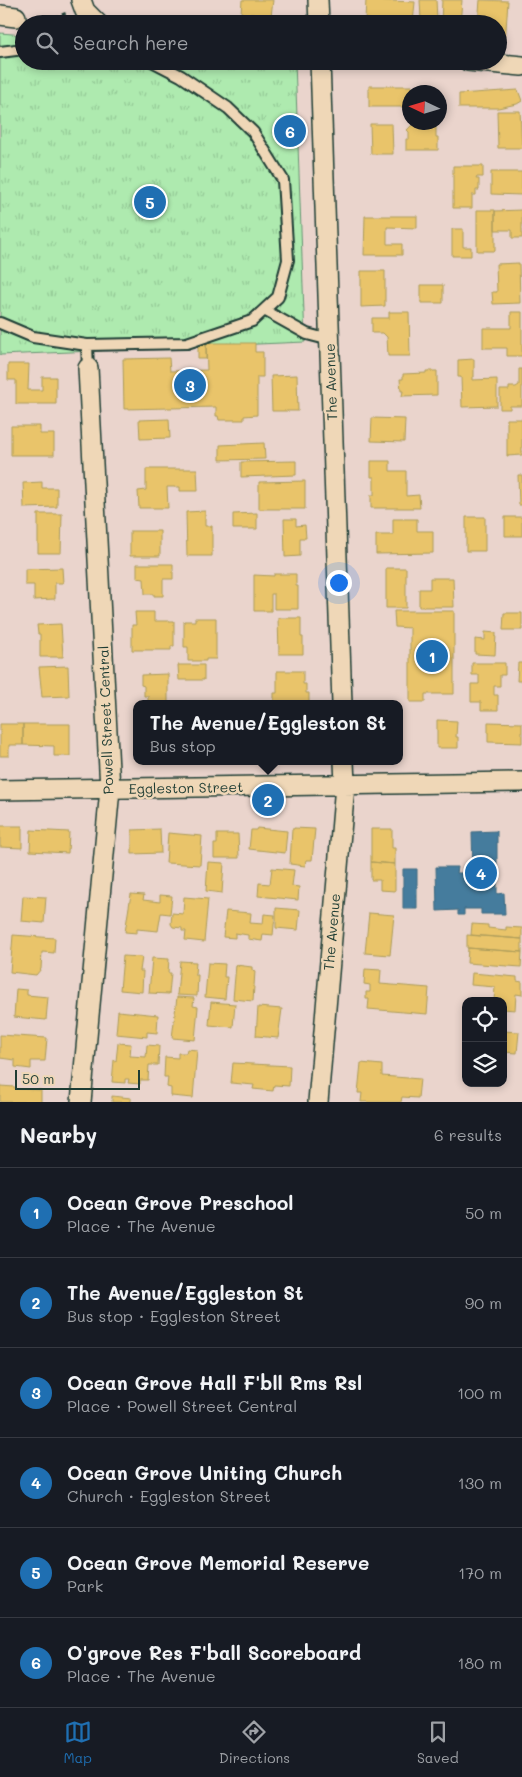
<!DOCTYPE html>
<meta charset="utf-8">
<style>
:root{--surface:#171b24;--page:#20242c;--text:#f1f3f6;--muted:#9ea1a6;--line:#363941;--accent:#1f6fb2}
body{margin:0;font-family:Mali,sans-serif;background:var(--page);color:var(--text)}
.controls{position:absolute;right:15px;bottom:15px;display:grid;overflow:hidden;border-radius:10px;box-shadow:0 2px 8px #0003}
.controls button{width:45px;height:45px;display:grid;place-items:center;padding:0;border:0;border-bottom:1px solid var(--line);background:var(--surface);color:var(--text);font:25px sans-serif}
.compass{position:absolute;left:402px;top:85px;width:45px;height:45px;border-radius:50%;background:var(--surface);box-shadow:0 2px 8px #0003;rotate:274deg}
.scale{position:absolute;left:15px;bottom:12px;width:125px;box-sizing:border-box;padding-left:5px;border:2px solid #1f3d34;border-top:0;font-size:14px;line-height:18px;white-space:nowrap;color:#1f3d34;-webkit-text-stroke:4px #efd7b7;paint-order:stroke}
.you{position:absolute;left:338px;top:582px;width:18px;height:18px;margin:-12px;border:4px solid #fff;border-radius:50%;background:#1a73e8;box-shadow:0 0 0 8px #1a73e833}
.badge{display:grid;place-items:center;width:32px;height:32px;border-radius:50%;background:var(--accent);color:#fff;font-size:16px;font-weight:700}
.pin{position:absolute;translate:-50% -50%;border:2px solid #fff;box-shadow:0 1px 5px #0006}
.popup{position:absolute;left:133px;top:700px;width:270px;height:65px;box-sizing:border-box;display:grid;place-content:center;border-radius:10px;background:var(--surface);filter:drop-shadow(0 1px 4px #0005);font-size:16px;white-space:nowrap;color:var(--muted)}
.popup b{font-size:19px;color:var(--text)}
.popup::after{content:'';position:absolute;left:50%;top:100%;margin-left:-10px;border:10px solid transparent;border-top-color:var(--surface)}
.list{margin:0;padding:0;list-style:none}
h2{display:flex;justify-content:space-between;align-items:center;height:65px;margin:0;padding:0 20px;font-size:21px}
h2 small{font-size:16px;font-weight:400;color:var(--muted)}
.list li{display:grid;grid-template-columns:32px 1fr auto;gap:15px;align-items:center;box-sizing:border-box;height:90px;padding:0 20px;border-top:1px solid var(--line)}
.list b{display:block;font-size:19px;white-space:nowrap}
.list p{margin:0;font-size:16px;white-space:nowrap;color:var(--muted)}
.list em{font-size:16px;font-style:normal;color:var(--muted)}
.icon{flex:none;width:28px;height:28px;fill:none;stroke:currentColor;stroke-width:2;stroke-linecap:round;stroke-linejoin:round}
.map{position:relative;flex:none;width:522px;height:1102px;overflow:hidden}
.search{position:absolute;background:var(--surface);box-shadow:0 2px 8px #0003;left:15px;right:15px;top:15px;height:55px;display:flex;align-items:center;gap:12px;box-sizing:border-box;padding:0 18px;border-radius:28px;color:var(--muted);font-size:19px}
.sheet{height:605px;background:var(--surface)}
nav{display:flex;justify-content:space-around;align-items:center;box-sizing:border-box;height:70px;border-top:1px solid var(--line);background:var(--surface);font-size:14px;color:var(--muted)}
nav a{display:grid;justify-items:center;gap:2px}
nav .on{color:var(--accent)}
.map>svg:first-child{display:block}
.park{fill:url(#park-tufts);stroke:#669472}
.homes{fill:#e9c46a;stroke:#ac9c5a}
.public{fill:#457b9d;stroke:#3a687e}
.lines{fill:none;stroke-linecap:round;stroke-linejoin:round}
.lane-casing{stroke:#1f3d34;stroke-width:14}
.street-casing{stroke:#1f3d34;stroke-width:22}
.path{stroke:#1f3d34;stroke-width:3;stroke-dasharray:4 4;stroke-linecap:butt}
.lane{stroke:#efd7b7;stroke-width:10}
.street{stroke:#efd7b7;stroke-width:19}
.labels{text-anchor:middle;stroke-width:5;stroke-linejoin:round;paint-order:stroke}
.street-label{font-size:14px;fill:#1f3d34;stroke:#efd7b7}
</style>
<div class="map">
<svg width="522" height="1102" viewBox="0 0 522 1102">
<defs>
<pattern id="park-tufts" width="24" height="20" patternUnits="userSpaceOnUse" patternTransform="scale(1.25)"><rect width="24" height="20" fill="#aeeaaf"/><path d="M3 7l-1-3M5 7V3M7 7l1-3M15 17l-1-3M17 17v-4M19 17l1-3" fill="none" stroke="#95ca97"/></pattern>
</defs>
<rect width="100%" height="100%" fill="#ead4cc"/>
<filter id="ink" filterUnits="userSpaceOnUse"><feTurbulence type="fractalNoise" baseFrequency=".02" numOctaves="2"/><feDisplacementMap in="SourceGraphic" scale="10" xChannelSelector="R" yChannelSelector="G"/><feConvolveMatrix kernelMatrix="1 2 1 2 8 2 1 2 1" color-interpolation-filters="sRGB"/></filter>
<g filter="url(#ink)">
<path class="park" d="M0,33L24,35V61H295L305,342L0,355Z"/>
<path class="homes" d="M242,0H273L271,16L241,13Z
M366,0L415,2L413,23L365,19Z
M420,0H436L437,19H421Z
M442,0H462L460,24H441Z
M480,0L508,1L505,44L498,43V24H478Z
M369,86H412V92H410V107H369Z
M518,90L522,101L517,104L498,108H459V94Z
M497,111H520L522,148H498Z
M370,124H392L393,154H371Z
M436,124V137H438V150H406V139H409V132L407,130L412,125Z
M291,125L297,134L292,137L285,129Z
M453,166H483V177H477L476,179H479V190H476V195H472V208H453Z
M491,172H522V195L491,194Z
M477,210H495V251H477Z
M522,210V238H512V230H495V211Z
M365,216H417V228L387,227V244H402V255H364Z
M452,229H463V247H471V256H452Z
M519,263L520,303L493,304L492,292H497L496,264Z
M361,271H385V306L361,307Z
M421,285H443V303H421Z
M389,312H409L410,356H388L387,337L383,333H372V318H389Z
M511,312H522V356H507V348H483V328H511Z
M198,343H206V359H198Z
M206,343H255V352H263V377H257V415L244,416V420H219L218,416H216V407L124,409L123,359L169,358L170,371L207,370Z
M474,359V377H472V380L497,379V406L462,407L461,377H458V360Z
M8,364H29L28,390H42V377H56V404H16V380H8Z
M519,369H522V406H510V409H500V390H509V387H516L519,385Z
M426,371H437V395L402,396L403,391H401L400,379H403V374L426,373Z
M297,375L298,411H272L271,376Z
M372,418L405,419L404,442L371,441Z
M169,419L170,438L140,439L139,420Z
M507,419H522V455L507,456Z
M11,426H40V434H54V455H11Z
M264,443L265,459L220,460V445Z
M296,461V475L241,477V462Z
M371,461H390V471H406V496L419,495L420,508H371V495H374V477H371Z
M146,469H197L198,491H180V487H167L168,508H139L138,491L146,490Z
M518,475H522V505H519Z
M305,481V509H259V482Z
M42,482V488H57V507L24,508L23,483Z
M205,511V526H212V556H187L186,512Z
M257,513V529H233V514Z
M38,514H62L61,553H38Z
M466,517H485V551H466Z
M505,517H522V536H505Z
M284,519H296V526L305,525L306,538H300V556L285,557Z
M393,519H417V531H433V553L376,554V535H393Z
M130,531H160V556H130Z
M137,564H173V579H163V596H154V594H145L144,579L137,578Z
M62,568L63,583H55V599L34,600V585H25V569Z
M386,568H406V608H386Z
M274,574H296V586H298V609H274V594H271V611H254V575L274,576Z
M430,578H453L454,607H419V589H430Z
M394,611H454V694H425V702H410V628L395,627Z
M135,612H154V621H174V646H171V650H132V625H136Z
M504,613H522V630H503Z
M195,618H216V659H206V661H188V647H184V621H195Z
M278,618H301V637H303V654H279Z
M61,624L63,657H40V634H38L37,625Z
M485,632L496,633L495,655L475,654V639L485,640Z
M472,663H505V675H500V686H494V695H498V710H481V702H471V684H479V675H472Z
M518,663H522V681H517Z
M178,665H204V680H179Z
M68,666L69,696L42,697L39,667Z
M277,671H303V684H306V693H309V704H274V693H277Z
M168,674V704H148V696H144V686L141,685V675Z
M437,720L457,721L456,737H458V748H437Z
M488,722L522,723V743L488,742Z
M0,724H23V745H9V756H0Z
M23,724H70V756H54V746L23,745Z
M0,826H22V848L0,847Z
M257,828L287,831L285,853L249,849L251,830H256Z
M294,828L315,829L312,860H306L305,866L290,864L292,829H294Z
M160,829L161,853L132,854V830Z
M371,829H392V848H395V864L371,862Z
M31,830L69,832L68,853L30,851Z
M168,833L202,836L200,865L166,863Z
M217,834H238L239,858H214V844H217Z
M208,862L224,863L222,893L206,891Z
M371,862L395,864V891L380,890V880H371Z
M272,868L294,870L292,886L299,887L298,900L258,896L259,883L270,884Z
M131,894L144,895L143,900L160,902V895L172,896L170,914L161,913L158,931L137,929V933L125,932Z
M23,896L46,897L44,923L21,921Z
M184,897L208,899L204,942L185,940L186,931H182V928L173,927L171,924L172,913L183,914Z
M276,908L300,910L298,930L276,928Z
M226,911L251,913L250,923L263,924L264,914L275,915L273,935L263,934L262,941L248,939V935L235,933V938L223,937Z
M369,913L394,915L390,955L365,953Z
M472,924L488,925V928L506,930V927L522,928V939L471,935Z
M13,935L55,938L54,953L42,952L41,969L36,975L10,972Z
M467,935L522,939V952L467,948Z
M468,948L522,952L521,967L467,963Z
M123,956L142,957L140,971H143L142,992L120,990Z
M152,958L169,959L168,973H171L169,994L149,993Z
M180,961L196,962L195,975H198L197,996L177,995Z
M208,963L225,964L224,977H227L225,999L205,997Z
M236,965L252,967V970L255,971L253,1001L233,999Z
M365,969L381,970L380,984L429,988L427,1014L368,1009L369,999H366V992H370V985L364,984Z
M472,973L517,977V981L522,982V995L516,994L515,1010L503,1009V1001H494L495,987L471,985Z
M16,989L27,990V995L48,997L46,1020L14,1017Z
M177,997L194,998L193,1006L198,1007L195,1040L172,1038Z
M211,1002L235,1004L233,1027L209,1025Z
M258,1007L282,1009L278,1038L256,1036Z
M118,1011L158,1015L157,1033L147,1032V1037L116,1034Z
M503,1031L519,1032L517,1053L503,1052Z
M0,1035L47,1038L45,1061H31V1069L15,1067V1060L0,1058Z
M118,1043L131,1044L130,1056L146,1057L147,1045L159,1046L158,1065H149L148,1080H140V1084L128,1083L129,1079H125V1083L112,1082L114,1060L116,1061Z
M187,1049L197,1050L193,1098L171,1096V1088L167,1087L168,1077H164L165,1057L178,1058V1053H186Z
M233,1063L290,1066L289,1086L274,1085L273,1091L253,1089L254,1085L231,1083Z
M361,1063L382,1065V1076L420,1079L418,1098L402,1097L401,1102H361L362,1093H358Z
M0,1086L15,1087V1089L41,1090V1102H0Z
M112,1096L131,1098V1102H112Z"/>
<path class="public" d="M497,831V894L504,893L505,914H481V909H464V915H458V910L437,911L436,867H458L457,873H473L472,832Z
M403,869H417V909H403Z"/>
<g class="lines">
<defs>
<path id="lane" d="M0,52L24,49
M264,310L307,334L330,340
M0,323L33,337L87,345L187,343L252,321L278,297L288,260L283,180L253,132L228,108L181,76L152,61
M87,345L88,368"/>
<path id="street" d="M81,0L85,11L98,24
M318,0L319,24
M0,15L16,17
M320,61L342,704
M468,61L522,66
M0,790L522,782
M81,1102L110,789L88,368
M318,1102L345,785L344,761"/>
</defs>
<use href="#lane" class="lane-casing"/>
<use href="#street" class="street-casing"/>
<path class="path" d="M32,19L48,22L56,17L67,13
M52,21L60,23L73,21"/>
<use href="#lane" class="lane"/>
<use href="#street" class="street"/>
</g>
</g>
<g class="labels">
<g class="street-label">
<text transform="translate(331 382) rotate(-92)" y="5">The Avenue</text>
<text transform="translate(106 720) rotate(-92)" y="5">Powell Street Central</text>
<text transform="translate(186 788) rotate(-1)" y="5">Eggleston Street</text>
<text transform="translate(332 932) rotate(-85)" y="5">The Avenue</text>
</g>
</g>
</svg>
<div class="controls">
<button><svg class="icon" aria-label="locate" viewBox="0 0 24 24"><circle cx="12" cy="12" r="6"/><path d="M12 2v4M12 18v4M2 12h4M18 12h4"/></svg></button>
<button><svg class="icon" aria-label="layers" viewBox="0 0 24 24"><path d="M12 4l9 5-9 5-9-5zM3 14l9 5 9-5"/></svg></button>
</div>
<svg class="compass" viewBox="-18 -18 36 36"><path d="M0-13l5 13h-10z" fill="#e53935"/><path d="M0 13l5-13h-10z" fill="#9ea1a6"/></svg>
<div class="scale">50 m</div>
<div class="you"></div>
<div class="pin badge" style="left:432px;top:656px">1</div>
<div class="pin badge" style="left:268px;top:800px">2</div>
<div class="popup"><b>The Avenue/Eggleston St</b>Bus stop</div>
<div class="pin badge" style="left:190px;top:385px">3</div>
<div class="pin badge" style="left:481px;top:873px">4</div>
<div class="pin badge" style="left:150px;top:202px">5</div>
<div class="pin badge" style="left:290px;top:131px">6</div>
<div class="search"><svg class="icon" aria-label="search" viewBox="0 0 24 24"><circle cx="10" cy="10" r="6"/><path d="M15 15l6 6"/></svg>Search here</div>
</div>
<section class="sheet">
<h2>Nearby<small>6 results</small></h2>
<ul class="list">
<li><span class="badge">1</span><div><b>Ocean Grove Preschool</b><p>Place · The Avenue</p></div><em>50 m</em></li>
<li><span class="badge">2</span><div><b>The Avenue/Eggleston St</b><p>Bus stop · Eggleston Street</p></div><em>90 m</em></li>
<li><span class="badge">3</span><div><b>Ocean Grove Hall F'bll Rms Rsl</b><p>Place · Powell Street Central</p></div><em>100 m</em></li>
<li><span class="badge">4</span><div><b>Ocean Grove Uniting Church</b><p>Church · Eggleston Street</p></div><em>130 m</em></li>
<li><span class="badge">5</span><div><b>Ocean Grove Memorial Reserve</b><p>Park</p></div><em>170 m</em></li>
<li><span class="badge">6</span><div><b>O'grove Res F'ball Scoreboard</b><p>Place · The Avenue</p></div><em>180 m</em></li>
</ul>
</section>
<nav>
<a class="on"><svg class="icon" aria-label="map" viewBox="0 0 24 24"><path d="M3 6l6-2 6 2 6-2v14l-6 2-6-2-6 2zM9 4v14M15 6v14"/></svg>Map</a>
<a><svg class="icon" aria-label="directions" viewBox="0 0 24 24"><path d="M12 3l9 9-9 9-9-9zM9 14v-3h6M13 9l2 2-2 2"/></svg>Directions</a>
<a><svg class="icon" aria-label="saved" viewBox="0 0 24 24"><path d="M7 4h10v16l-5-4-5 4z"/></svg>Saved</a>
</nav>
